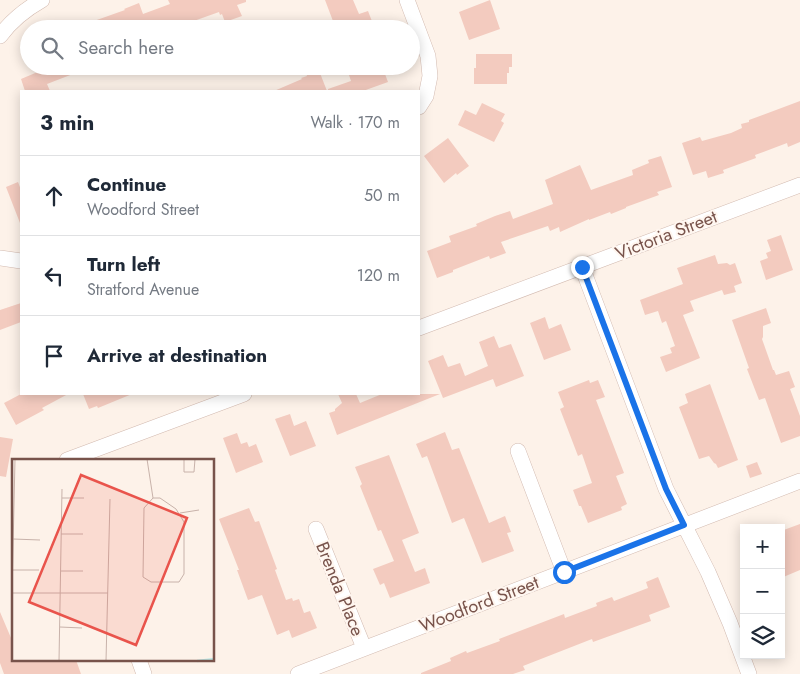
<!DOCTYPE html>
<meta charset="utf-8">
<style>
:root{--surface:#fff;--page:#f2f2f3;--text:#1f2937;--muted:#747a83;--line:#e0e1e3}
body{margin:0;font-family:Jost,sans-serif;background:var(--page);color:var(--text)}
.controls{position:absolute;right:15px;bottom:15px;display:grid;overflow:hidden;border-radius:0px;box-shadow:0 2px 12px #0003}
.controls button{width:45px;height:45px;display:grid;place-items:center;padding:0;border:0;border-bottom:1px solid var(--line);background:var(--surface);color:var(--text);font:25px sans-serif}
.stop{position:absolute;width:15px;height:15px;margin:-11px;border:4px solid #1a73e8;border-radius:50%;background:#fff}
.stop.end{background:#1a73e8;border-color:#fff;box-shadow:0 1px 5px #0008}
.list{margin:0;padding:0;list-style:none}
h2{display:flex;justify-content:space-between;align-items:center;height:65px;margin:0;padding:0 20px;font-size:21px}
h2 small{font-size:16px;font-weight:400;color:var(--muted)}
.list li{display:grid;grid-template-columns:32px 1fr auto;gap:15px;align-items:center;box-sizing:border-box;height:80px;padding:0 20px;border-top:1px solid var(--line)}
.list b{display:block;font-size:19px;white-space:nowrap}
.list p{margin:0;font-size:16px;white-space:nowrap;color:var(--muted)}
.list em{font-size:16px;font-style:normal;color:var(--muted)}
.icon{flex:none;width:28px;height:28px;fill:none;stroke:currentColor;stroke-width:2;stroke-linecap:round;stroke-linejoin:round}
.map{position:relative;flex:none;width:800px;height:674px;overflow:hidden}
.search{position:absolute;background:var(--surface);box-shadow:0 2px 12px #0003;left:20px;top:20px;width:400px;height:55px;display:flex;align-items:center;gap:12px;box-sizing:border-box;padding:0 18px;border-radius:28px;color:var(--muted);font-size:19px}
.panel{position:absolute;background:var(--surface);box-shadow:0 2px 12px #0003;left:20px;top:90px;width:400px;height:305px;border-radius:0px}
.map>svg:first-child{display:block}
.building{fill:#f3cbbf}
.lines{fill:none;stroke-linecap:round;stroke-linejoin:round}
.minor-casing{stroke:#d2bab0;stroke-width:16}
.minor{stroke:#fff;stroke-width:15}
.route{stroke:#1a73e8;stroke-width:6}
.labels{text-anchor:middle;stroke-width:4;stroke-linejoin:round;paint-order:stroke}
.street-label{font-size:18px;fill:#78534b;stroke:#fff6ef}
.inset-river{fill:none;stroke:#bce8e6;stroke-width:2.5}
.inset-road{fill:none;stroke:#c8b2aa;stroke-width:1}
.view{fill:#e9544c;fill-opacity:0.15;stroke:#e9544c;stroke-width:2.5}
.inset-edge{fill:none;stroke:#78534b;stroke-width:2.5}
</style>
<div class="map">
<svg width="800" height="674" viewBox="0 0 800 674">
<rect width="100%" height="100%" fill="#fdf2e9"/>
<path class="building" d="M168,0H246V2L237,5L242,16L225,22L222,14L220,15L219,12L191,22L192,24L180,29H78L77,27L125,10L124,9L139,3L143,14L170,4Z
M325,0H353L359,14L368,11L375,29H336Z
M490,0L500,29L469,40L459,12Z
M476,54H512V67H509V73H507V84H474V68H476Z
M52,66H91V67L47,84L50,91H25L21,79Z
M346,66H382L388,82L363,91H328V89L351,81Z
M318,68L327,91H274L302,79L301,78L307,76L306,73Z
M800,101V142L788,147L787,143L755,155L756,158L723,170L724,173L708,178L706,171L693,175L682,143L700,137L702,141L731,133L742,128L741,124L749,122V120Z
M482,103L505,114L501,121L504,123L494,142L458,125L465,110L476,115Z
M448,138L469,166L457,175L456,173L444,183L424,156Z
M661,156L672,187L657,192L659,195L626,207V208L611,214L610,212L589,220V219L560,232L559,227L550,231L548,226L501,242L506,253L490,259L489,256L453,270V272L437,278L427,251L451,242L449,236L477,226L476,224L495,216L510,211L513,219L553,204L545,180L580,165L591,190L633,175L632,170L649,163L648,160Z
M18,182L21,190L20,223L6,187Z
M781,235L793,270L766,280L760,261L768,258L766,253L771,251L767,240Z
M715,255L718,264L727,263L730,265L735,263L742,283L734,286L736,292L724,295L722,290L690,301L694,311L683,315L700,358L666,372L660,357L672,353L670,348L675,346L666,321L662,323L658,311L645,315L640,300L683,284L677,268Z
M21,303V322L0,330V310Z
M766,308L771,323L763,326V337L762,339L773,370H774L776,375L789,371L795,387L790,389L800,416V436L781,443L765,398L759,400L747,369L749,368L732,320Z
M545,317L549,329L561,324L571,350L544,360L530,323Z
M494,336L499,348L511,344L524,376L496,387L493,379L443,398L428,361L443,355L448,367L460,363L465,376L488,366L479,342Z
M589,380L590,383L598,380L605,397L596,400L624,473L616,476L627,504L621,507L622,510L588,523L581,506H579L573,490L592,483L582,454L578,456L560,409L564,407L558,392Z
M710,384L738,460L718,468L716,464L714,463L709,456L699,459L679,407L688,403L685,394Z
M21,394H68L42,408L44,410L16,425L4,403Z
M83,394H132L98,408L97,406L89,409Z
M338,394H356L360,403L382,394H440L337,435L329,413L335,411V409L342,403Z
M290,414L294,426L306,421L316,446L290,456L275,419Z
M445,432L452,450L459,448L489,523L505,516L511,532L507,533L514,551L482,563L464,518L452,523L427,456L422,458L416,444Z
M237,433L241,444L247,442L249,447L256,444L263,462L236,473L223,438Z
M0,437L13,439L6,477L0,476Z
M389,455L419,533L402,540L415,572L425,568L430,583L390,598L384,583L380,585L373,569L394,561L381,530L378,531L360,486L362,484L355,467Z
M757,462L762,474L750,478L746,466Z
M249,508L255,522L259,521L277,569L275,570L286,600L292,598L293,601L299,599L304,613L310,611L317,628L292,638L289,630L277,635L262,595L248,600L237,570H239L219,519Z
M800,524V570L781,578V531Z
M658,577L670,607L649,615L651,621L593,642L592,639L523,666L525,670L513,674H421V673L451,661L450,658L466,651L467,653L500,641L499,639L564,614L565,618L597,606L596,603L612,597L614,601L648,588L646,582Z
M0,612L14,645V660H76L81,674H4L0,663Z"/>
<g class="lines">
<defs>
<path id="minor" d="M407,0L428,56L430,76L426,96L419,107
M0,36C11,21 26,9 42,0
M0,258L21,261
M582,267L666,489L708,572L730,623L749,674
M419,328L800,185
M518,451L564,572
M67,460L244,394
M316,529L364,648
M139,660L144,674
M298,674L800,481"/>
</defs>
<use href="#minor" class="minor-casing"/>
<use href="#minor" class="minor"/>
</g>
<g class="lines">
<path class="route" d="M564,572L684,525L666,489L582,267"/>
</g>
<g class="labels">
<g class="street-label">
<text transform="translate(666 235) rotate(-21)" y="6">Victoria Street</text>
<text transform="translate(340 589) rotate(68)" y="6">Brenda Place</text>
<text transform="translate(479 604) rotate(-21)" y="6">Woodford Street</text>
</g>
</g>
<g transform="translate(12 459)">
<rect width="202" height="202" fill="#fdf2e9"/>
<path class="inset-river" d="M185,202L203,200"/>
<path class="inset-road" d="M135,0L141,39M172,0V13H182L183,0M50,39H72M141,39H148L164,50L172,63V115L167,123H139L131,118L132,49ZM168,54L187,51M49,75H71M1,80L28,81M0,111H27M49,112H71M0,134H96M0,135L3,0M48,168L70,169M47,202L50,30M94,202L98,40"/>
<path class="view" d="M69,16L175,59L124,186L17,143Z"/>
<rect width="202" height="202" class="inset-edge"/>
</g>
</svg>
<div class="controls">
<button>+</button>
<button>−</button>
<button><svg class="icon" aria-label="layers" viewBox="0 0 24 24"><path d="M12 4l9 5-9 5-9-5zM3 14l9 5 9-5"/></svg></button>
</div>
<div class="stop" style="left:564px;top:572px"></div>
<div class="stop end" style="left:582px;top:267px"></div>
<div class="search"><svg class="icon" aria-label="search" viewBox="0 0 24 24"><circle cx="10" cy="10" r="6"/><path d="M15 15l6 6"/></svg>Search here</div>
<section class="panel">
<h2>3 min<small>Walk · 170 m</small></h2>
<ul class="list">
<li><svg class="icon" aria-label="ahead" viewBox="0 0 24 24"><path d="M12 20V5M6 11l6-6 6 6"/></svg><div><b>Continue</b><p>Woodford Street</p></div><em>50 m</em></li>
<li><svg class="icon" aria-label="left" viewBox="0 0 24 24"><path d="M17 20v-9H6M10 6l-5 5 5 5"/></svg><div><b>Turn left</b><p>Stratford Avenue</p></div><em>120 m</em></li>
<li><svg class="icon" aria-label="arrive" viewBox="0 0 24 24"><path d="M6 21V4h12l-3 4 3 4H6"/></svg><div><b>Arrive at destination</b></div></li>
</ul>
</section>
</div>
